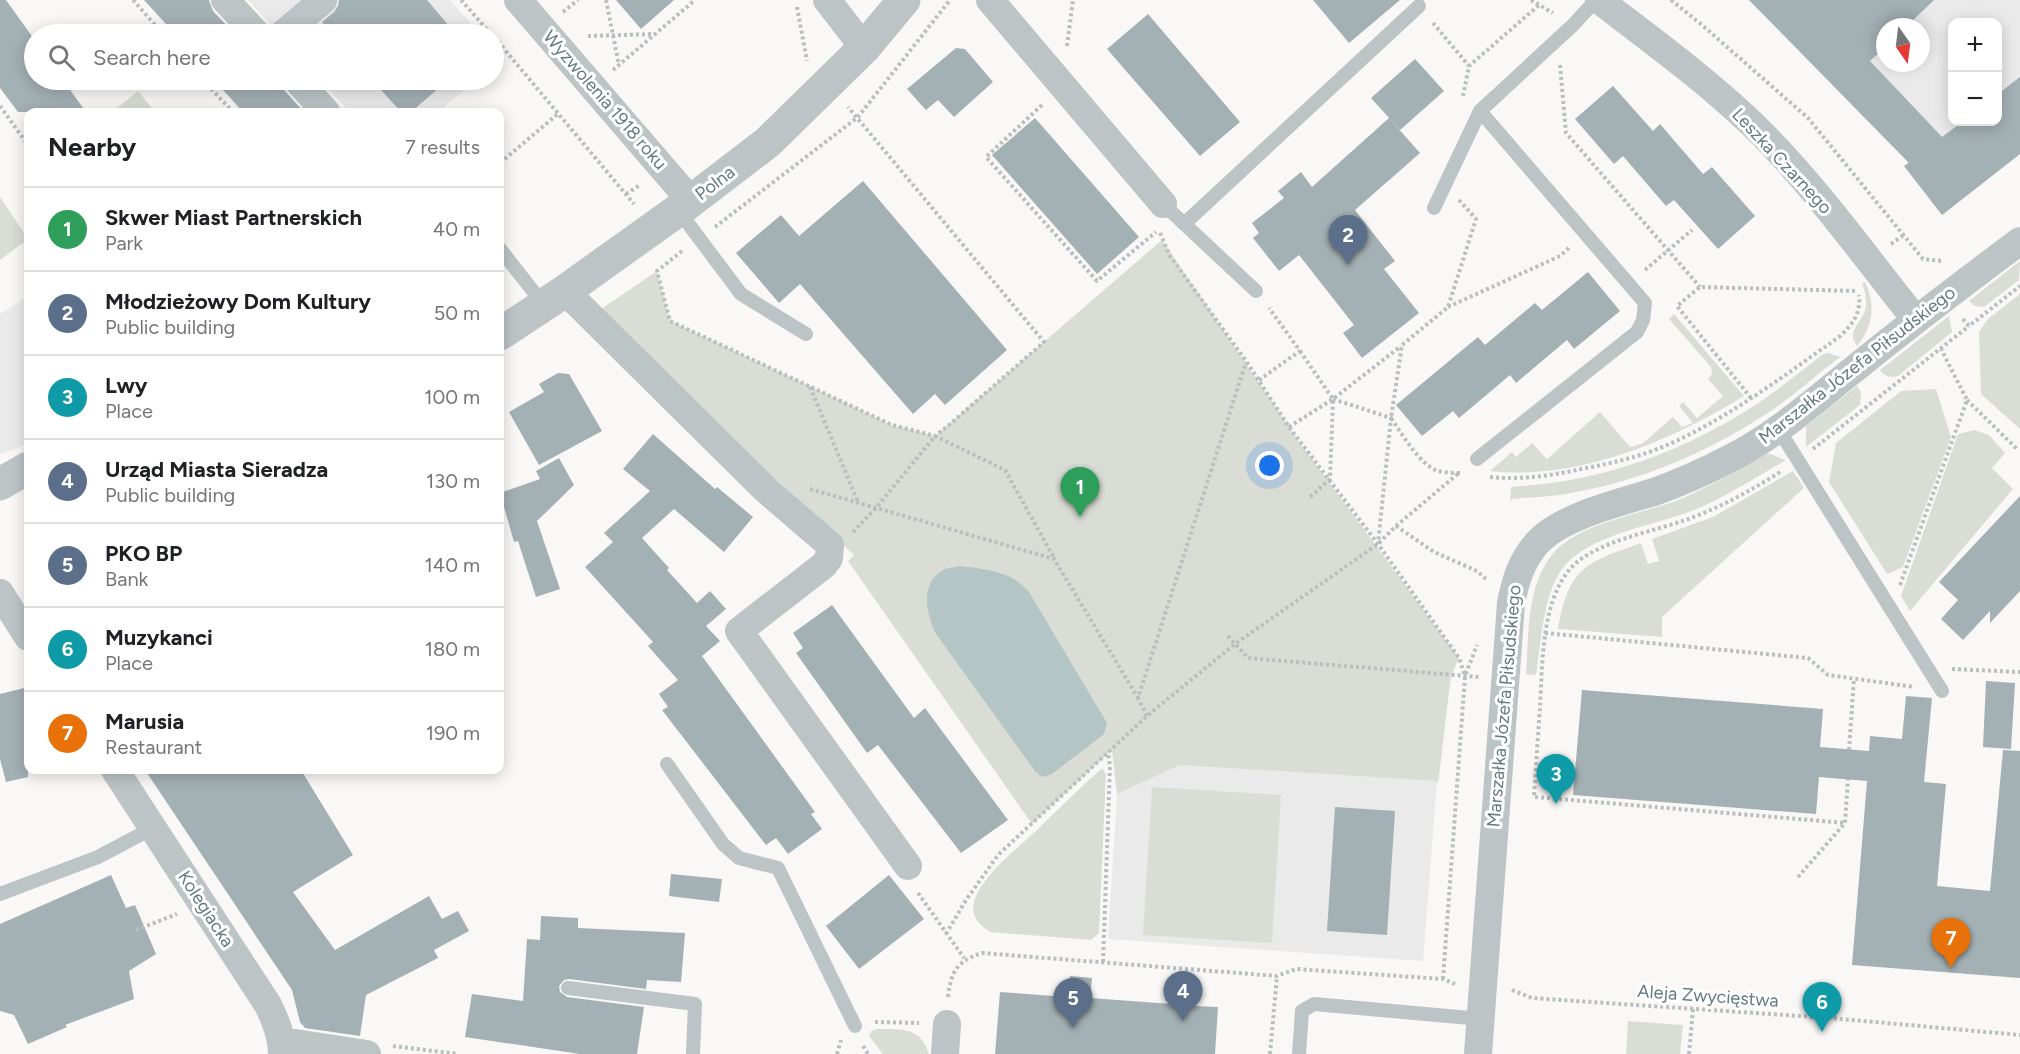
<!DOCTYPE html>
<meta charset="utf-8">
<style>
:root{--surface:#fff;--page:#f2f2f2;--text:#202124;--muted:#757577;--line:#e0e0e0;--accent:#e4302b}
body{margin:0;font-family:Figtree,sans-serif;background:var(--page);color:var(--text)}
.controls{position:absolute;right:18px;top:18px;display:grid;overflow:hidden;border-radius:12px;box-shadow:0 3px 15px #0003}
.controls button{width:54px;height:54px;display:grid;place-items:center;padding:0;border:0;border-bottom:2px solid var(--line);background:var(--surface);color:var(--text);font:30px sans-serif}
.compass{position:absolute;left:1876px;top:18px;width:54px;height:54px;border-radius:50%;background:var(--surface);box-shadow:0 3px 15px #0003;rotate:166deg}
.you{position:absolute;left:1270px;top:466px;width:21px;height:21px;margin:-15px;border:4px solid #fff;border-radius:50%;background:#1a73e8;box-shadow:0 0 0 9px #1a73e833}
.badge{display:grid;place-items:center;width:39px;height:39px;border-radius:50%;background:var(--accent);color:#fff;font-size:20px;font-weight:700}
.pin{position:absolute;translate:-50% -50px;filter:drop-shadow(0 2px 3px #0008)}
.pin::after{content:'';position:absolute;top:32px;width:21px;height:18px;background:inherit;clip-path:polygon(0 0,100% 0,50% 100%)}
.list{margin:0;padding:0;list-style:none}
h2{display:flex;justify-content:space-between;align-items:center;height:78px;margin:0;padding:0 24px;font-size:26px}
h2 small{font-size:20px;font-weight:400;color:var(--muted)}
.list li{display:grid;grid-template-columns:39px 1fr auto;gap:18px;align-items:center;box-sizing:border-box;height:84px;padding:0 24px;border-top:2px solid var(--line)}
.list b{display:block;font-size:22px;white-space:nowrap}
.list p{margin:0;font-size:20px;white-space:nowrap;color:var(--muted)}
.list em{font-size:20px;font-style:normal;color:var(--muted)}
.icon{flex:none;width:33px;height:33px;fill:none;stroke:currentColor;stroke-width:2;stroke-linecap:round;stroke-linejoin:round}
.map{position:relative;flex:none;width:2020px;height:1054px;overflow:hidden}
.search{position:absolute;background:var(--surface);box-shadow:0 3px 15px #0003;left:24px;top:24px;width:480px;height:66px;display:flex;align-items:center;gap:15px;box-sizing:border-box;padding:0 21px;border-radius:33px;color:var(--muted);font-size:22px}
.panel{position:absolute;background:var(--surface);box-shadow:0 3px 15px #0003;left:24px;top:108px;width:480px;height:666px;border-radius:12px}
.map>svg:first-child{display:block}
.built{fill:#e9eae9;fill-rule:evenodd}
.green{fill:#daddd5}
.water{fill:#b4c5c6}
.building{fill:#a3b0b4}
.lines{fill:none;stroke-linecap:round;stroke-linejoin:round}
.path{stroke:#b9bec0;stroke-width:4;stroke-dasharray:3 3;stroke-linecap:butt}
.service{stroke:#bcc4c6;stroke-width:14}
.minor{stroke:#bcc4c6;stroke-width:28}
.tertiary{stroke:#bcc4c6;stroke-width:33}
.labels{text-anchor:middle;stroke-width:6;stroke-linejoin:round;paint-order:stroke}
.street-label{font-size:18px;fill:#637a81;stroke:#fff}
</style>
<div class="map">
<svg width="2020" height="1054" viewBox="0 0 2020 1054">
<rect width="100%" height="100%" fill="#f9f8f6"/>
<path class="built" d="M248,0H450L480,34H279Z
M1749,0H2020V154L1942,215L1904,166L1908,162ZM1952,22H1998V122H1952ZM1885,27H1921V63H1885Z
M320,80H476L438,112H350Z
M28,296V444L0,454V314Z
M1180,765L1437,781L1423,961L1108,939L1117,794Z"/>
<path class="green" d="M138,91L155,112H112Z
M0,197L28,239L0,260Z
M1162,240L1298,440L1459,658L1451,676L1438,784L1437,781L1180,765L1117,794L1112,750L1032,824L848,561L854,555L591,316L657,271L670,321L892,425L935,436Z
M2020,261L2019,280L1984,307L1975,306L1969,301Z
M1865,282C1876,305 1873,327 1857,346C1845,330 1863,323 1866,307C1867,299 1865,291 1862,284Z
M2020,294V429L1981,394L1979,332L1988,319Z
M1674,314L1744,396C1671,441 1578,481 1490,471L1512,452L1516,457L1532,443L1547,459L1600,412L1630,447L1642,444L1673,417L1682,427L1693,423L1679,406L1683,402L1697,418L1723,396L1708,379L1712,374L1711,367L1669,319Z
M1949,316L1952,332L1898,376C1890,378 1885,377 1880,370Z
M1828,353L1840,357C1814,377 1790,399 1763,416C1704,454 1640,481 1571,493C1552,497 1532,497 1512,499L1510,502L1511,487C1530,485 1551,484 1570,480C1637,468 1700,441 1757,404C1779,389 1801,371 1823,354Z
M1857,386L1861,392L1860,405L1806,447V426Z
M1936,389L1951,437L1903,567L1887,574L1829,482L1836,443L1901,391Z
M1974,430L1989,435L2005,453L1992,468L2013,489L1910,611L1901,596L1958,434Z
M1768,453L1786,460C1756,477 1726,497 1694,510C1654,526 1588,534 1562,569C1543,595 1541,644 1536,675L1526,674C1529,635 1526,589 1551,556C1576,522 1646,514 1683,498C1712,485 1740,469 1768,453Z
M1793,471L1804,488L1662,617V637L1558,629C1569,567 1585,563 1641,543L1648,564L1659,561L1652,539L1713,517Z
M1102,768L1106,774L1099,933L1091,940L990,932C980,925 970,916 974,902C982,875 1018,848 1038,829C1059,808 1080,788 1102,768Z
M1152,787L1281,795L1272,943L1143,935Z
M1628,1021L1683,1025L1680,1054H1626Z
M877,1029C902,1029 921,1027 929,1054H883L869,1036L871,1031Z"/>
<path class="water" d="M959,566C985,569 1012,571 1029,592L1107,723L1104,734L1052,774L1042,777L1035,771L936,634C926,614 919,582 945,569C949,568 955,567 959,566Z"/>
<path class="building" d="M0,0H6L34,39V80H63L86,112H18L0,88Z
M144,0H209L213,11L235,34H175Z
M339,0H427L456,34H333L322,22L334,12L338,6Z
M616,0H674L641,29Z
M1313,0H1400L1349,43Z
M1749,0H1934L1906,27H1885V47L1870,61L1942,137L1962,122H1998V94L2020,77V154L1942,215L1904,166L1909,163Z
M1148,14L1240,122L1200,156L1107,49Z
M956,48L965,49L993,82L954,117L938,100L926,110L907,89Z
M1415,59L1444,91L1400,130L1371,98Z
M214,80H281L285,91L304,112H243Z
M372,80H448L411,112H401Z
M1613,86L1653,131L1660,124L1703,174L1712,167L1755,216L1718,249L1674,200L1666,206L1623,156L1614,164L1575,119Z
M1035,118L1139,237L1097,274L992,155Z
M1389,118L1420,153L1355,210L1395,261L1384,269L1419,313L1362,358L1343,333L1354,325L1299,255L1279,271L1253,238L1259,233L1252,223L1284,198L1278,191L1301,172L1312,187Z
M863,181L1007,350L945,405L935,394L913,414L800,284L779,303L736,253L781,215L799,236Z
M1588,272L1620,311L1574,349L1567,340L1516,383L1510,375L1459,418L1453,411L1422,436L1396,405L1478,337L1485,345L1535,303L1542,310Z
M558,373L569,374L602,431L539,465L509,412L544,392L539,384Z
M653,434L715,489L717,487L753,517L724,552L674,509L642,538L669,568L667,570L697,603L710,591L726,609L706,626L720,641L702,656L815,812L811,814L822,829L788,854L776,838L766,845L662,710L668,707L659,694L678,680L648,646L653,642L585,567L613,542L604,533L650,491L623,469Z
M559,458L574,485L537,521L560,589L536,597L518,541L514,542L500,493L540,479L536,471Z
M2020,496V591L1990,623V611L1963,640L1941,619L1958,600L1939,582Z
M832,605L914,718L925,708L1008,820L961,853L878,745L867,753L796,653L803,648L793,633Z
M1986,681L2015,683L2011,749L1983,747Z
M28,687V777L6,782L0,759V694Z
M1582,690L1823,709L1820,747L1869,751L1870,736L1902,739L1906,696L1932,698L1924,782L1946,784L1937,886L1990,891L2003,750L2020,751V978L1852,965L1867,781L1819,777L1816,814L1573,795Z
M145,770H301L353,855L293,892L335,950L429,896L442,919L458,911L469,931L434,950L438,958L366,995L360,1036L305,1028L300,1022L292,990Z
M1335,807L1395,811L1387,935L1327,931Z
M671,874L722,879L719,902L669,896Z
M111,875L126,908L135,905L156,954L129,971L134,999L65,1025L67,1027L28,1044L14,1015L0,1011V924Z
M889,875L924,919L859,969L826,926Z
M541,916L578,918V928L685,933L681,982L647,980L646,989L569,979L564,980L559,986L560,992L567,997L644,1007L637,1054H580L465,1037L472,994L523,1001L527,939L540,940Z
M1070,976L1092,978L1090,998L1172,1004L1173,995L1195,997L1194,1006L1218,1007L1215,1054H995L1000,992L1068,997Z"/>
<g class="lines">
<path class="path" d="M133,0L163,34
M461,0L491,34
M606,0L619,65
M1531,0L1553,13
M1671,0L1702,25L1808,118L1923,259L1942,261
M797,7L807,61
M563,12L578,0
M1433,23L1469,66
M588,36L655,34
M494,37L634,204
M1067,46L1073,0
M1560,65L1566,133L1700,287
M613,70L695,0
M203,80L233,112
M1463,96L1469,66L1539,5
M1042,105L986,157L1097,281L1156,232
M0,106L28,145
M500,163L559,113
M626,194L640,185
M1459,200L1476,219L1448,307L1402,345L1391,418C1402,434 1420,465 1438,471C1446,473 1455,473 1462,473
M715,227L858,117L950,0
M1160,233L1170,256L1246,361L1289,427L1378,544L1459,658L1465,676
M1891,244L1905,234
M682,251L657,271L670,321L892,425L935,436L949,425L1044,342L848,107
M1645,270L1692,230
M1448,307L1560,256L1570,247
M1963,319L1969,326L2020,286
M1300,351L1333,399L1330,479L1310,497
M1259,380L1300,351L1269,308
M810,387L858,502
M1751,398L1677,306L1700,287L1857,291
M1333,399L1391,418L1378,544
M1967,400L2018,450
M1289,427L1333,399L1401,346
M1813,449L1969,326
M1780,472C1752,490 1723,506 1691,518C1656,531 1615,537 1584,557C1540,585 1543,661 1540,706C1538,736 1536,767 1534,797L1845,823
M1490,477C1521,480 1551,476 1581,469C1608,464 1635,458 1660,448C1725,421 1782,377 1839,337C1852,325 1861,314 1859,295
M810,489L1054,559L1138,698
M1396,526L1434,552L1477,571L1487,580
M853,532L876,508L935,436L1005,470L1054,558
M1900,585L1967,400L1941,349
M1545,633L1808,658L1828,675L1915,687
M1228,636L1248,658L1479,677
M1952,669L2020,672
M1147,716L1138,698L1246,362
M1849,750L1854,679
M1798,877L1845,823L1848,779
M918,893L964,958
M136,930L177,914
M946,934L966,900L998,855L1147,716L1235,644L1378,544L1396,526L1460,472
M1103,962L1110,766L1108,753
M1443,979L1465,676L1477,645
M1512,990L1532,998L1830,1018L2020,1035
M948,997C951,971 957,961 982,953L1277,976L1296,969L1443,979L1455,984
M875,1022L919,1023
M393,1046L458,1054
M863,1046L868,1054
M837,1054L841,1040
M1270,1054L1277,976
M1689,1054L1693,1009"/>
<path class="service" d="M1163,204L1256,291
M1434,208L1480,111
M678,210L741,294L806,334
M1184,224L1419,6
M500,249L544,305
M1779,430L1942,691
M1477,459L1637,332L1643,320L1645,303L1480,111L1573,25L1596,0
M667,764L723,844L739,858L778,868L855,1026
M0,894L98,857L153,828
M568,988L695,1004L693,1054
M1299,1054L1302,1011L1314,1004L1481,1019"/>
<path class="minor" d="M225,0L257,34
M518,0L691,201
M827,0L864,48
M990,0L1163,204
M1599,0C1650,39 1705,79 1752,124C1813,183 1863,254 1916,320
M283,34L323,0
M297,80L326,112
M565,291L766,490L830,545L829,558L824,565L739,631L908,866
M0,593L28,637
M115,770L268,1005C276,1021 282,1036 282,1054
M282,1041L367,1054
M945,1054L947,1024
M1478,1054L1511,603C1516,579 1521,561 1538,542C1562,516 1621,502 1654,492C1679,483 1706,471 1729,459C1777,435 1816,399 1858,366C1911,323 1965,282 2020,241"/>
<path class="tertiary" d="M500,334L565,291L691,201L768,142L864,48L904,0
M0,484L28,468"/>
</g>
<g class="labels">
<g class="street-label">
<text transform="translate(605 100) rotate(49)" y="6">Wyzwolenia 1918 roku</text>
<text transform="translate(1782 161) rotate(47)" y="6">Leszka Czarnego</text>
<text transform="translate(715 183) rotate(-37)" y="6">Polna</text>
<text transform="translate(1857 365) rotate(-38)" y="6">Marszałka Józefa Piłsudskiego</text>
<text transform="translate(1504 706) rotate(-85)" y="6">Marszałka Józefa Piłsudskiego</text>
<text transform="translate(206 909) rotate(57)" y="6">Kolegiacka</text>
<text transform="translate(1708 996) rotate(4)" y="6">Aleja Zwycięstwa</text>
</g>
</g>
</svg>
<div class="controls">
<button>+</button>
<button>−</button>
</div>
<svg class="compass" viewBox="-18 -18 36 36"><path d="M0-13l5 13h-10z" fill="#e53935"/><path d="M0 13l5-13h-10z" fill="#757577"/></svg>
<div class="you"></div>
<div class="pin badge" style="left:1080px;top:517px;background:#2e9e5b">1</div>
<div class="pin badge" style="left:1348px;top:265px;background:#5c6f8a">2</div>
<div class="pin badge" style="left:1556px;top:804px;background:#0f9aa8">3</div>
<div class="pin badge" style="left:1183px;top:1021px;background:#5c6f8a">4</div>
<div class="pin badge" style="left:1073px;top:1028px;background:#5c6f8a">5</div>
<div class="pin badge" style="left:1822px;top:1032px;background:#0f9aa8">6</div>
<div class="pin badge" style="left:1951px;top:968px;background:#e8710a">7</div>
<div class="search"><svg class="icon" aria-label="search" viewBox="0 0 24 24"><circle cx="10" cy="10" r="6"/><path d="M15 15l6 6"/></svg>Search here</div>
<section class="panel">
<h2>Nearby<small>7 results</small></h2>
<ul class="list">
<li><span class="badge" style="background:#2e9e5b">1</span><div><b>Skwer Miast Partnerskich</b><p>Park</p></div><em>40 m</em></li>
<li><span class="badge" style="background:#5c6f8a">2</span><div><b>Młodzieżowy Dom Kultury</b><p>Public building</p></div><em>50 m</em></li>
<li><span class="badge" style="background:#0f9aa8">3</span><div><b>Lwy</b><p>Place</p></div><em>100 m</em></li>
<li><span class="badge" style="background:#5c6f8a">4</span><div><b>Urząd Miasta Sieradza</b><p>Public building</p></div><em>130 m</em></li>
<li><span class="badge" style="background:#5c6f8a">5</span><div><b>PKO BP</b><p>Bank</p></div><em>140 m</em></li>
<li><span class="badge" style="background:#0f9aa8">6</span><div><b>Muzykanci</b><p>Place</p></div><em>180 m</em></li>
<li><span class="badge" style="background:#e8710a">7</span><div><b>Marusia</b><p>Restaurant</p></div><em>190 m</em></li>
</ul>
</section>
</div>
